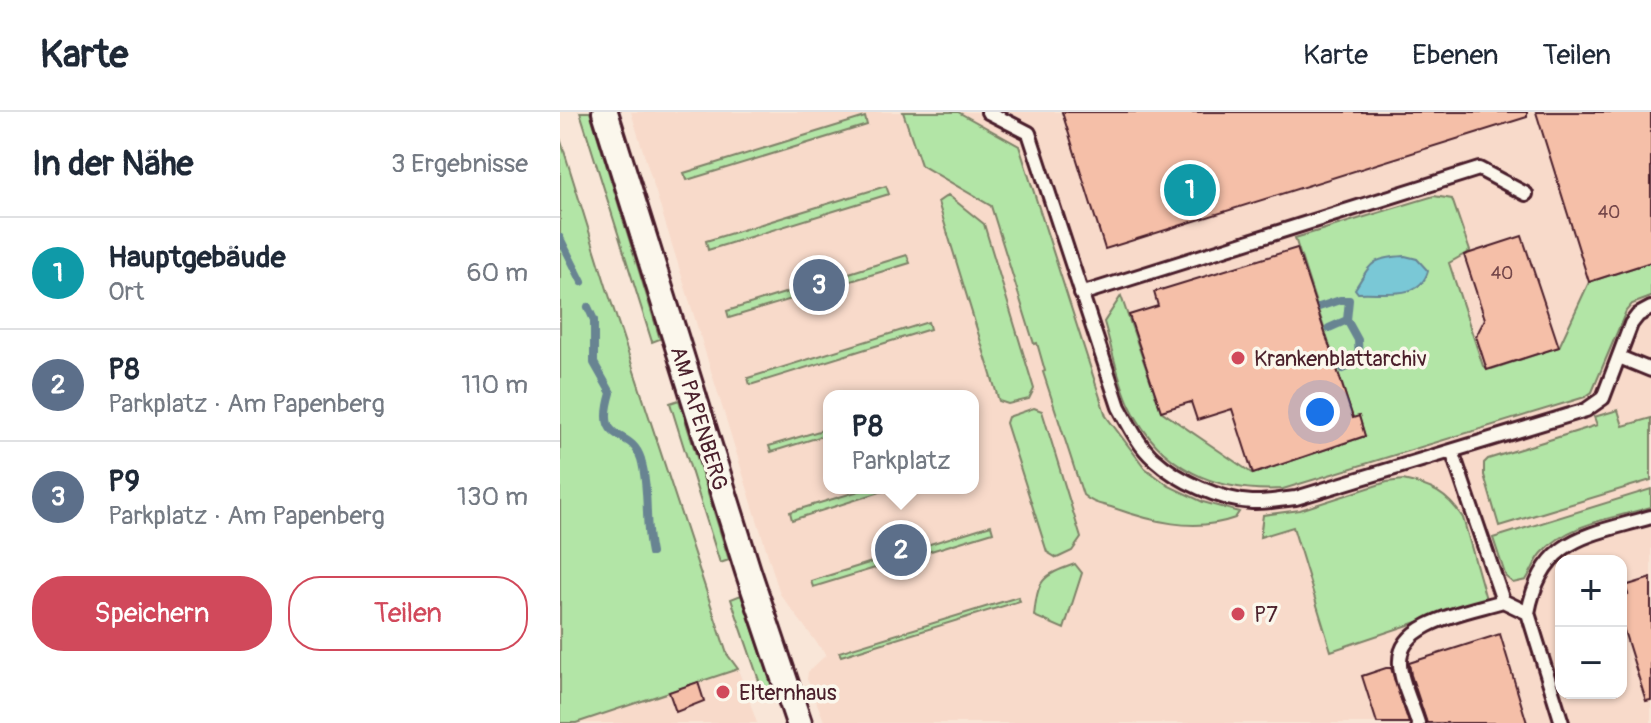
<!DOCTYPE html>
<html lang="de">
<meta charset="utf-8">
<style>
:root{--surface:#fff;--page:#f2f2f3;--text:#1f2937;--muted:#747a83;--line:#e0e1e3;--accent:#d1495b}
body{margin:0;font-family:Pangolin,sans-serif;background:var(--page);color:var(--text)}
.controls{position:absolute;right:24px;bottom:24px;display:grid;overflow:hidden;border-radius:16px;box-shadow:0 2px 6px #0004}
.controls button{width:72px;height:72px;display:grid;place-items:center;padding:0;border:0;border-bottom:2px solid var(--line);background:var(--surface);color:var(--text);font:40px sans-serif}
.you{position:absolute;left:760px;top:300px;width:28px;height:28px;margin:-20px;border:6px solid #fff;border-radius:50%;background:#1a73e8;box-shadow:0 0 0 12px #1a73e833}
.badge{display:grid;place-items:center;width:52px;height:52px;border-radius:50%;background:var(--accent);color:#fff;font-size:26px;font-weight:700}
.pin{position:absolute;translate:-50% -50%;border:4px solid #fff;box-shadow:0 2px 8px #0006}
.popup{position:absolute;left:263px;top:278px;width:156px;height:104px;box-sizing:border-box;display:grid;place-content:center;border-radius:16px;background:var(--surface);filter:drop-shadow(0 2px 6px #0005);font-size:26px;white-space:nowrap;color:var(--muted)}
.popup b{font-size:30px;color:var(--text)}
.popup::after{content:'';position:absolute;left:50%;top:100%;margin-left:-16px;border:16px solid transparent;border-top-color:var(--surface)}
.list{margin:0;padding:0;list-style:none}
h2{display:flex;justify-content:space-between;align-items:center;height:104px;margin:0;padding:0 32px;font-size:34px}
h2 small{font-size:26px;font-weight:400;color:var(--muted)}
.list li{display:grid;grid-template-columns:52px 1fr auto;gap:24px;align-items:center;box-sizing:border-box;height:112px;padding:0 32px;border-top:2px solid var(--line)}
.list b{display:block;font-size:30px;white-space:nowrap}
.list p{margin:0;font-size:26px;white-space:nowrap;color:var(--muted)}
.list em{font-size:26px;font-style:normal;color:var(--muted)}
.actions{display:flex;gap:16px;padding:24px 32px}
.actions a{flex:1;padding:18px 0;border:2px solid var(--accent);border-radius:32px;text-align:center;font-size:28px;color:var(--accent)}
.actions .main{background:var(--accent);color:#fff}
.map{position:relative;flex:none;width:1091px;height:611px;overflow:hidden}
header{display:flex;align-items:center;gap:48px;box-sizing:border-box;height:112px;padding:0 40px;background:var(--surface);border-bottom:2px solid var(--line)}
header strong{font-size:38px}
nav{display:flex;gap:44px;margin-inline-start:auto;font-size:28px}
main{display:flex}
aside{flex:1;background:var(--surface)}
.map>svg:first-child{display:block}
.built{fill:#f8daca;fill-rule:evenodd}
.green{fill:#b2e5a6;stroke:#7e8268;stroke-width:2}
.water{fill:#7ac8d6;stroke:#678492;stroke-width:2}
.lines{fill:none;stroke-linecap:round;stroke-linejoin:round}
.stream{stroke:#678492;stroke-width:8}
.building{fill:#f5bfa8;stroke:#4a1f2b;stroke-width:2}
.service-casing{stroke:#4a1f2b;stroke-width:18}
.minor-casing{stroke:#4a1f2b;stroke-width:30}
.service{stroke:#fbf7ec;stroke-width:12}
.minor{stroke:#fbf7ec;stroke-width:24}
.poi-dot{fill:#d1495b;stroke:#fbf7ec;stroke-width:3}
.labels{text-anchor:middle;stroke-width:7;stroke-linejoin:round;paint-order:stroke}
.number-label{font-size:18px;fill:#75474a}
.poi-label{font-size:22px;fill:#4a1f2b;stroke:#fbf7ec;text-anchor:start}
.street-label{font-size:22px;fill:#4a1f2b;stroke:#fbf7ec}
</style>
<header>
<strong>Karte</strong>
<nav><a>Karte</a><a>Ebenen</a><a>Teilen</a></nav>
</header>
<main>
<aside>
<h2>In der Nähe<small>3 Ergebnisse</small></h2>
<ul class="list">
<li><span class="badge" style="background:#0f9aa8">1</span><div><b>Hauptgebäude</b><p>Ort</p></div><em>60 m</em></li>
<li><span class="badge" style="background:#5c6f8a">2</span><div><b>P8</b><p>Parkplatz · Am Papenberg</p></div><em>110 m</em></li>
<li><span class="badge" style="background:#5c6f8a">3</span><div><b>P9</b><p>Parkplatz · Am Papenberg</p></div><em>130 m</em></li>
</ul>
<div class="actions"><a class="main">Speichern</a><a>Teilen</a></div>
</aside>
<div class="map">
<svg width="1091" height="611" viewBox="0 0 1091 611">
<rect width="100%" height="100%" fill="#f9e6d8"/>
<filter id="ink" filterUnits="userSpaceOnUse"><feTurbulence type="fractalNoise" baseFrequency=".0125" numOctaves="2"/><feDisplacementMap in="SourceGraphic" scale="16" xChannelSelector="R" yChannelSelector="G"/><feConvolveMatrix kernelMatrix="1 2 1 2 8 2 1 2 1" color-interpolation-filters="sRGB"/></filter>
<g filter="url(#ink)">
<path class="built" d="M71,0H1091V611H265L247,567L248,560L266,543L220,482ZM269,284H413V376H269ZM1001,449H1061V581H1001Z
M178,557L197,611H16Z"/>
<path class="green" d="M20,0H30L100,227L92,230Z
M343,0H398L459,34L546,304L585,356L609,374L643,390L679,400L675,406C634,421 590,409 551,395C540,392 532,391 523,383L483,260L485,259L477,231L474,232L431,94L361,53Z
M305,5L307,13L127,68L124,61Z
M0,26L47,177L167,542L178,557L16,611H0Z
M326,74L329,82L148,138L146,129Z
M388,83L424,112L474,277L469,287L448,292L439,289L378,90Z
M874,84L892,87L910,139L889,151L923,254L932,257L999,235L1029,170L1091,150V185L1072,192L1066,199L1032,280L1025,285L723,377C656,381 600,357 570,294C558,268 552,237 544,210L561,184L601,299L693,362L805,324L799,305L793,306L735,126Z
M347,143L350,151L169,206L167,199Z
M368,210L370,217L190,273L188,266Z
M119,288L169,448L160,451L110,291Z
M474,296L482,299L521,426L512,439L497,446L487,440L446,311L448,305Z
M1058,298L1063,314L1091,306V368L939,414L924,363V351L928,347L1037,313L1034,305Z
M269,316V322L211,340L209,334Z
M843,368C871,374 887,381 903,406L926,487L771,539L733,415L700,425L703,403L740,398L827,370Z
M309,376H333L232,408L230,400Z
M1091,377V395C1055,406 1008,411 982,441C975,449 972,459 966,468L953,471L946,465L933,426Z
M431,413L433,420L253,475L251,469Z
M515,452L522,461L504,517L474,504C478,467 481,464 515,452Z
M181,483L216,585L206,589L171,487Z
M458,485L460,489L281,544L279,540Z"/>
<path class="water" d="M845,144L857,147L868,159C860,189 822,179 798,181L795,177C812,150 811,146 845,144Z"/>
<g class="lines">
<path class="stream" d="M0,126L22,170
M28,195L34,208V251L51,281C35,336 70,313 81,347C90,379 84,410 91,441
M759,195L780,188H789L787,208L798,228L799,250L783,257
M769,216L787,208"/>
</g>
<path class="building" d="M502,0H967V5L545,137Z
M976,0H1091V150L1029,170Z
M962,124L999,235L927,258L916,224L925,207L904,143Z
M737,136L793,306L799,304L805,324L693,362L672,297L637,308L631,290L601,299L569,203L598,194L594,180Z
M1091,466V588L1086,589L1061,509V485L1068,482L1065,474Z
M940,522L967,611H867L851,563L849,551Z
M826,556H831L849,611H817L802,564Z
M138,570L144,589L116,600L109,580Z"/>
<g class="lines">
<defs>
<path id="service" d="M428,0L469,21L559,295C569,313 579,334 594,347C618,369 660,388 692,390C706,391 722,387 736,386L1026,298L1043,286L1071,212L1078,203L1091,196
M521,182L919,57L966,82
M1059,245L1091,258
M892,339L943,489
M968,501C982,425 1027,424 1091,405
M858,611C853,594 840,568 840,552C837,509 912,499 943,489L968,501L1002,611"/>
<path id="minor" d="M45,0L188,459L239,611"/>
</defs>
<use href="#service" class="service-casing"/>
<use href="#minor" class="minor-casing"/>
<use href="#service" class="service"/>
<use href="#minor" class="minor"/>
</g>
</g>
<g class="poi-dot">
<circle cx="678" cy="246" r="8"/>
<circle cx="678" cy="502" r="8"/>
<circle cx="163" cy="580" r="8"/>
</g>
<g class="labels">
<g class="number-label">
<text x="1049" y="106">40</text>
<text x="942" y="167">40</text>
</g>
<g class="poi-label">
<text x="694" y="254">Krankenblattarchiv</text>
<text x="694" y="510">P7</text>
<text x="179" y="588">Elternhaus</text>
</g>
<g class="street-label">
<text transform="translate(140 306) rotate(73)" y="8">AM PAPENBERG</text>
</g>
</g>
</svg>
<div class="controls">
<button>+</button>
<button>−</button>
</div>
<div class="you"></div>
<div class="pin badge" style="left:630px;top:78px;background:#0f9aa8">1</div>
<div class="pin badge" style="left:341px;top:438px;background:#5c6f8a">2</div>
<div class="popup"><b>P8</b>Parkplatz</div>
<div class="pin badge" style="left:259px;top:173px;background:#5c6f8a">3</div>
</div>
</main>
